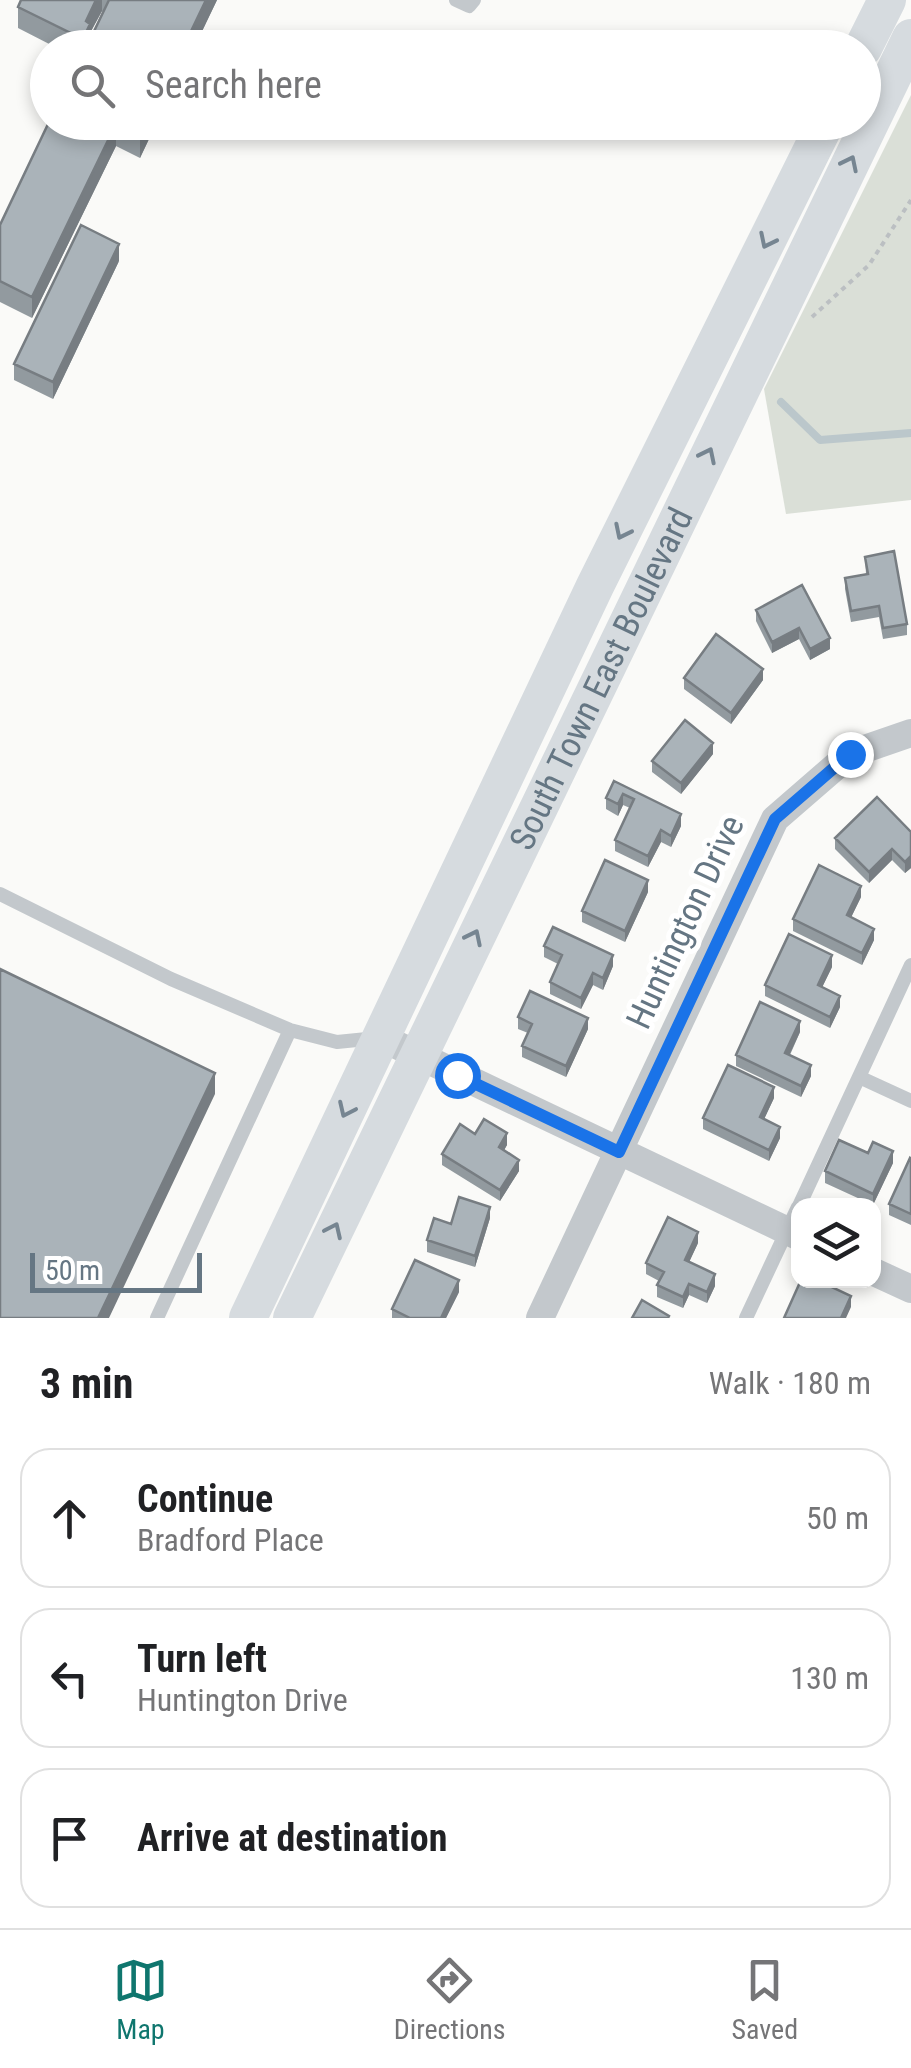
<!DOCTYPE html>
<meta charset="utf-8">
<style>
:root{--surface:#fff;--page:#f2f2f2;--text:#202124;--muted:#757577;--line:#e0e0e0;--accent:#0f766e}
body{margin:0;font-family:"Roboto Condensed",sans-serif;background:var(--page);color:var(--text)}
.controls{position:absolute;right:30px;bottom:30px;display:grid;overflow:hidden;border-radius:20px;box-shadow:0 5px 15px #0003}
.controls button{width:90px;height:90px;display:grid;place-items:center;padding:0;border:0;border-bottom:2px solid var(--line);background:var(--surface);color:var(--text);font:50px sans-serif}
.scale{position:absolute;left:30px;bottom:25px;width:172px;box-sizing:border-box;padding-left:10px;border:5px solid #657683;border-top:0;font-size:28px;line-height:35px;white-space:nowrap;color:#657683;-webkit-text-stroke:8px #fff;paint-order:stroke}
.stop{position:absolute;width:30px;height:30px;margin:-22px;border:8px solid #1a73e8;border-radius:50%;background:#fff}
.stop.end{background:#1a73e8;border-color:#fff;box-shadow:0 2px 10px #0008}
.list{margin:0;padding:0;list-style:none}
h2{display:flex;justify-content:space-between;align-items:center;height:130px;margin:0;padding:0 40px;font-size:42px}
h2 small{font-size:32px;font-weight:400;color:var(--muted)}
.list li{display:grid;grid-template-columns:65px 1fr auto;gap:30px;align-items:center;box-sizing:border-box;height:140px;margin:0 20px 20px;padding:0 20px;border:2px solid var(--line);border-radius:30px}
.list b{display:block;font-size:38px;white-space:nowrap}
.list p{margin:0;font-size:32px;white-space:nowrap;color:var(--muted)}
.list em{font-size:32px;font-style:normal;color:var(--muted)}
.icon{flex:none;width:55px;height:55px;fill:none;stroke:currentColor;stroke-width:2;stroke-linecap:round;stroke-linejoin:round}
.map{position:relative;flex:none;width:911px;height:1318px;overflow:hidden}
.search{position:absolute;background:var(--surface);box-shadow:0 5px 15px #0003;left:30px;right:30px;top:30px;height:110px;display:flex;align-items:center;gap:25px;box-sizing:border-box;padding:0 35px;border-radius:55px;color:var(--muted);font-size:38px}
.sheet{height:610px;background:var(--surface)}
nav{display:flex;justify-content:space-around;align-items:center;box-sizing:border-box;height:140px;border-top:2px solid var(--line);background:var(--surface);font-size:28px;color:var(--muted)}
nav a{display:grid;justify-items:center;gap:5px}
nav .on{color:var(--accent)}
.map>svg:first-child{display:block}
.green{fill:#dadfd7}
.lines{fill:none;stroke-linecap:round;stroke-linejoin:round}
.stream{stroke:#bbc7cb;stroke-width:8}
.path{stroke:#bbbfc2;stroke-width:4;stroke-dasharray:5 5;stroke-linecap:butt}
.service{stroke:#c3c8cc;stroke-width:14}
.minor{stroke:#c3c8cc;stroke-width:28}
.secondary{stroke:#d6dbdf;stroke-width:38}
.wall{fill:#929a9f;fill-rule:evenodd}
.shaded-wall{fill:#777d82}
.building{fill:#aab3b9;stroke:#777d82;stroke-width:2.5}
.oneway{stroke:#768591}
.route{stroke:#1a73e8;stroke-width:12}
.labels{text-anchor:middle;stroke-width:10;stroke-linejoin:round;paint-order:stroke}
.street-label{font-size:35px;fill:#657683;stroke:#fff}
</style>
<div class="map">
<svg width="911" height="1318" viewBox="0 0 911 1318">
<rect width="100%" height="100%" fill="#fafaf8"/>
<path class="green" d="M911,95V500L786,514L764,389Z"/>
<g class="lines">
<path class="stream" d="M781,402L820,440L911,433"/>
<path class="path" d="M812,317L869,265L911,200"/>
<path class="service" d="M456,0L469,6L474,0
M0,894L171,979L290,1030L337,1042L377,1038
M859,1077L911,1101
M799,1206L911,965
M157,1318L290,1030
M746,1318L798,1207"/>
<path class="minor" d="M380,1037L798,1236
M874,1272L911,1289
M540,1318L775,819L850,754L911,733"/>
<g class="secondary">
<path d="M863,48L887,0"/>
<path d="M248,1318L595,586L826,122"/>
<path id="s1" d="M292,1318L911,38"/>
</g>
</g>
<path class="wall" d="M21,0H217L194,48H57L18,28V7ZM102,11H103L90,38V33Z
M49,122H157L140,158L116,146L32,318L0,302V225Z
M119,261L53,399L14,380V364Z
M865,557L907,624V635L883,639L879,617L851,622L845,589V578L866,574Z
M802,585L830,649L810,660L799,639L772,653L756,621V610Z
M684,678L763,680L731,724L684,689Z
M713,754L681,794L652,772V761Z
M614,781L681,826L671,847L661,842L648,867L615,851V840L630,808L623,805L618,816L606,809V798Z
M911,832V868L905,873L892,860L869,883L835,849V838Z
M648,892L625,942L582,922V911Z
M861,897L851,917L874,940L862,965L793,931V919Z
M544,946L613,966L603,990L593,985L581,1009L550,994V982L558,964L544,957Z
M832,967L822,987L840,1007L830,1028L765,996V985Z
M518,1017L588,1029L566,1077L522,1057V1046L528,1033L518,1029Z
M800,1032L790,1055L811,1076L801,1097L736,1066V1055Z
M774,1098L764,1119L780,1138L769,1161L703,1129V1118Z
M475,1134L507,1145L504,1150L519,1171L500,1201L442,1165V1154Z
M868,1153L893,1163L873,1205L825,1183V1171Z
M911,1159V1225L889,1215V1204Z
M490,1218L475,1267L427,1252V1240Z
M698,1243L689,1262L715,1286L707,1303L689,1295L683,1308L657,1297V1285L659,1281L646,1274V1263Z
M459,1292L446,1318H392V1309Z"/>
<path class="shaded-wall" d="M96,0H102V11L90,33L89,48H83L86,21Z
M206,0H217L194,48H183Z
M147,122H157L140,158V136Z
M116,124V146L32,318V297Z
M119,244V261L53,399V382Z
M799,628V639L772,653V642Z
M830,638V649L810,660V649Z
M763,669V680L731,724V713Z
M713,743V754L681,794V783Z
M623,794V805L618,816V804Z
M681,814V826L671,847V836Z
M661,830V842L648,867V856Z
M892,849V860L869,883V872Z
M911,856V868L905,873V862Z
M648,880V892L625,942V931Z
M861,886V897L847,926V915Z
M874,929V940L862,965V953Z
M613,955V966L603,990V978Z
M832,955V967L818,996V985Z
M593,973V985L581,1009V998Z
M840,996V1007L830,1028V1017Z
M588,1018V1029L566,1077V1066Z
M800,1021V1032L785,1064V1053Z
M811,1065V1076L801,1097V1086Z
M215,1073V1094L109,1318H98Z
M774,1087V1098L760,1128V1117Z
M780,1127V1138L769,1161V1150Z
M507,1133V1145L499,1159V1147Z
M893,1151V1163L873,1205V1194Z
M519,1160V1171L500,1201V1190Z
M490,1207V1218L475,1267V1256Z
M698,1232V1243L685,1271V1260Z
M715,1274V1286L707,1303V1292Z
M459,1280V1292L446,1318H441Z
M689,1284V1295L683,1308V1297Z
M851,1296V1307L846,1318H841Z"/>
<path class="building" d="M21,0H96L86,21L90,24L83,39L18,7Z
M109,0H206L183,48H86Z
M49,122H147L140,136L116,124L32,297L0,281V225Z
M81,225L119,244L53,382L14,364Z
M894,551L907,624L883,628L879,606L851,611L845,578L868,574L865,557Z
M802,585L830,638L810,649L799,628L772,642L756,610Z
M716,634L763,669L731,713L684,678Z
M685,720L713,743L681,783L652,761Z
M614,781L681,814L671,836L661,830L648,856L615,840L634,799L623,794L618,804L606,798Z
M877,797L911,832V856L905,862L892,849L869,872L835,838Z
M605,860L648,880L625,931L582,911Z
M819,865L861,886L847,915L874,929L862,953L793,919Z
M553,927L613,955L603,978L593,973L581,998L550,982L562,955L544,946Z
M789,934L832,955L818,985L840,996L830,1017L765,985Z
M0,969L215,1073L98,1318H0Z
M530,991L588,1018L566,1066L522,1046L532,1024L518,1017Z
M760,1002L800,1021L785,1053L811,1065L801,1086L736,1055Z
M728,1065L774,1087L760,1117L780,1127L769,1150L703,1118Z
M484,1119L507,1133L499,1147L519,1160L500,1190L442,1154L460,1124L475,1134Z
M839,1140L868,1153L873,1142L893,1151L873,1194L825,1171Z
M910,1158L911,1159V1214L889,1204Z
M459,1197L490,1207L475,1256L427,1240L434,1218L451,1224Z
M668,1217L698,1232L685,1260L715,1274L707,1292L689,1284L683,1297L657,1285L664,1272L646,1263Z
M415,1260L459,1280L441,1318H410L392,1309Z
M801,1280H817L851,1296L841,1318H784Z
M642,1300L669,1316L668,1318H632Z"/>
<defs><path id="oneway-chevron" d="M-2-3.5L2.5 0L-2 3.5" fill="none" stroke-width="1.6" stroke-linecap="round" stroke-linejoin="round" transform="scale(2.5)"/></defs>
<g class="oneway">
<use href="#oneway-chevron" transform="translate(850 163) rotate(-64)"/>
<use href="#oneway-chevron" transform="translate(767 241) rotate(116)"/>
<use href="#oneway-chevron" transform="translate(708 455) rotate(-64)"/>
<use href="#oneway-chevron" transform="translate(622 532) rotate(116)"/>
<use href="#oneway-chevron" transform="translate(474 937) rotate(-64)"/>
<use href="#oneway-chevron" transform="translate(346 1110) rotate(115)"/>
<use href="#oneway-chevron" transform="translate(334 1230) rotate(-65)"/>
</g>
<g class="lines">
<path class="route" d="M457,1075L619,1152L775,819L850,754"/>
</g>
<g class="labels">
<g class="street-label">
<text dy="12" stroke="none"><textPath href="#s1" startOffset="710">South Town East Boulevard</textPath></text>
<text transform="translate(685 922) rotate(-65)" y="12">Huntington Drive</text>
</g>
</g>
</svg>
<div class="controls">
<button><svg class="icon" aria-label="layers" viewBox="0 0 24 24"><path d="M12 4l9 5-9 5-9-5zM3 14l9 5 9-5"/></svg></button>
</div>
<div class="scale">50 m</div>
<div class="stop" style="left:457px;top:1075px"></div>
<div class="stop end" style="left:850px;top:754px"></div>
<div class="search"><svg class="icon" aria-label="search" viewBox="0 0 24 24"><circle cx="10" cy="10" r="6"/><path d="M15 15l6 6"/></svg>Search here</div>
</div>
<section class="sheet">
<h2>3 min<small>Walk · 180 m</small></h2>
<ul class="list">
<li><svg class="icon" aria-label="ahead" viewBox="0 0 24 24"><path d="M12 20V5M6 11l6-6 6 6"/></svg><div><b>Continue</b><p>Bradford Place</p></div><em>50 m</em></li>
<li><svg class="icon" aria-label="left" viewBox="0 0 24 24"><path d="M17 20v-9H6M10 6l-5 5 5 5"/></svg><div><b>Turn left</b><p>Huntington Drive</p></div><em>130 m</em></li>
<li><svg class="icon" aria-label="arrive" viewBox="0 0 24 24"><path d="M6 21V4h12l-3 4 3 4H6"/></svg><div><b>Arrive at destination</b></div></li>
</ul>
</section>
<nav>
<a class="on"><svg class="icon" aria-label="map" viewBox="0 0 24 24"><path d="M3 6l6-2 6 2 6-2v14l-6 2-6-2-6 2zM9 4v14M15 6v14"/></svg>Map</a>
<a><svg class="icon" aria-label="directions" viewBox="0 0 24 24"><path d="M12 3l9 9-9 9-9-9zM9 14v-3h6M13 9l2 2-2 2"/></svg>Directions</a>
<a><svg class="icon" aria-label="saved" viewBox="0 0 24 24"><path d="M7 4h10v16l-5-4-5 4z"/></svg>Saved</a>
</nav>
